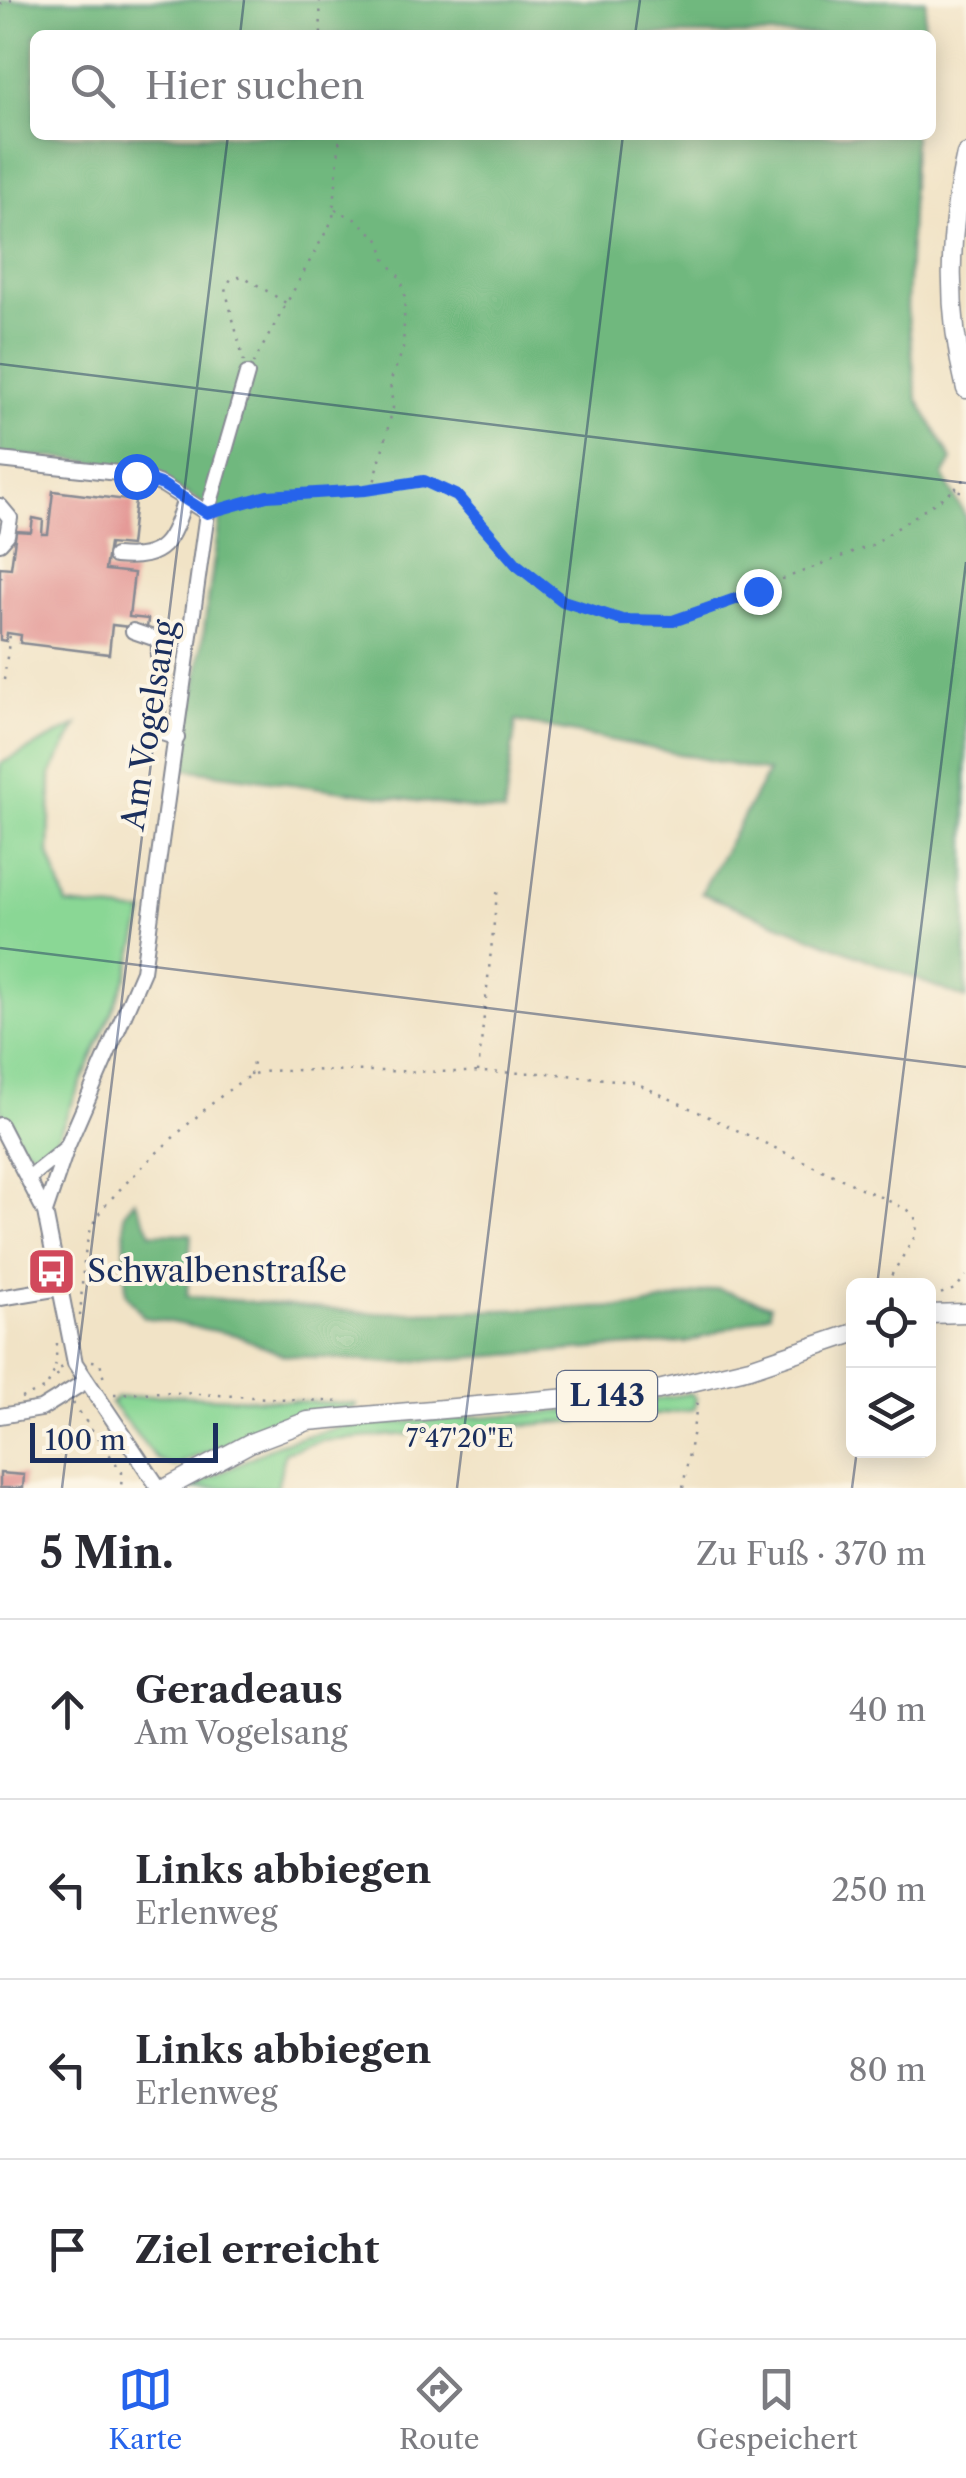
<!DOCTYPE html>
<html lang="de">
<meta charset="utf-8">
<style>
:root{--surface:#fff;--page:#f7f7f7;--text:#2b2b33;--muted:#7c7c81;--line:#e1e1e2;--accent:#2563eb}
body{margin:0;font-family:"Libre Caslon Text",serif;background:var(--page);color:var(--text)}
.controls{position:absolute;right:30px;bottom:30px;display:grid;overflow:hidden;border-radius:15px;box-shadow:0 5px 25px #0003}
.controls button{width:90px;height:90px;display:grid;place-items:center;padding:0;border:0;border-bottom:2px solid var(--line);background:var(--surface);color:var(--text);font:50px sans-serif}
.scale{position:absolute;left:30px;bottom:25px;width:188px;box-sizing:border-box;padding-left:10px;border:5px solid #1b2f5e;border-top:0;font-size:28px;line-height:35px;white-space:nowrap;color:#1b2f5e;-webkit-text-stroke:8px #fcf5e5;paint-order:stroke}
.stop{position:absolute;width:30px;height:30px;margin:-22px;border:8px solid #2563eb;border-radius:50%;background:#fff}
.stop.end{background:#2563eb;border-color:#fff;box-shadow:0 2px 10px #0008}
.list{margin:0;padding:0;list-style:none}
h2{display:flex;justify-content:space-between;align-items:center;height:130px;margin:0;padding:0 40px;font-size:42px}
h2 small{font-size:32px;font-weight:400;color:var(--muted)}
.list li{display:grid;grid-template-columns:65px 1fr auto;gap:30px;align-items:center;box-sizing:border-box;height:180px;padding:0 40px;border-top:2px solid var(--line)}
.list b{display:block;font-size:38px;white-space:nowrap}
.list p{margin:0;font-size:32px;white-space:nowrap;color:var(--muted)}
.list em{font-size:32px;font-style:normal;color:var(--muted)}
.icon{flex:none;width:55px;height:55px;fill:none;stroke:currentColor;stroke-width:2;stroke-linecap:round;stroke-linejoin:round}
.map{position:relative;flex:none;width:966px;height:1488px;overflow:hidden}
.search{position:absolute;background:var(--surface);box-shadow:0 5px 25px #0003;left:30px;right:30px;top:30px;height:110px;display:flex;align-items:center;gap:25px;box-sizing:border-box;padding:0 35px;border-radius:15px;color:var(--muted);font-size:38px}
.sheet{height:850px;background:var(--surface)}
nav{display:flex;justify-content:space-around;align-items:center;box-sizing:border-box;height:140px;border-top:2px solid var(--line);background:var(--surface);font-size:28px;color:var(--muted)}
nav a{display:grid;justify-items:center;gap:5px}
nav .on{color:var(--accent)}
.map>svg:first-child{display:block}
.green{fill:#8ad795;stroke:#52837a;stroke-width:2.5}
.forest{fill:#6fb87e;stroke:#45746e;stroke-width:2.5}
.building{fill:#e49a97}
.lines{fill:none;stroke-linecap:round;stroke-linejoin:round}
.minor-casing{stroke:#868992;stroke-width:18}
.major-casing{stroke:#868992;stroke-width:21}
.path{stroke:#868992;stroke-width:2.5;stroke-dasharray:2.5 8;stroke-linecap:butt}
.minor{stroke:#fff;stroke-width:14}
.major{stroke:#fff;stroke-width:18}
.route{stroke:#2563eb;stroke-width:12}
.ticks{fill:none;stroke:#1b2f5e;stroke-width:2.5;stroke-opacity:0.45}
.labels{text-anchor:middle;stroke-width:8;stroke-linejoin:round;paint-order:stroke}
.shield{fill:#fcf5e5;stroke:#5e6a86;stroke-width:2.5}
.shield-label{font-size:30px;font-weight:bold;fill:#1b2f5e}
.street-label{font-size:32px;fill:#1b2f5e;stroke:#fcf5e5}
.poi-label{font-size:32px;fill:#1b2f5e;stroke:#fcf5e5;text-anchor:start}
.ticks-label{font-size:25px;text-anchor:middle;fill:#1b2f5e;stroke:#fcf5e5;stroke-width:8;stroke-linejoin:round;paint-order:stroke}
</style>
<div class="map">
<svg width="966" height="1488" viewBox="0 0 966 1488">
<rect width="100%" height="100%" fill="#fcf5e5"/>
<filter id="ink" filterUnits="userSpaceOnUse"><feTurbulence type="fractalNoise" baseFrequency=".01" numOctaves="2"/><feDisplacementMap in="SourceGraphic" scale="20" xChannelSelector="R" yChannelSelector="G"/><feConvolveMatrix kernelMatrix="1 2 1 2 8 2 1 2 1" color-interpolation-filters="sRGB"/></filter>
<filter id="wash" filterUnits="userSpaceOnUse"><feTurbulence type="fractalNoise" baseFrequency=".0048" numOctaves="4" result="noise"/><feDisplacementMap in="SourceGraphic" scale="40" xChannelSelector="R" yChannelSelector="G"/><feGaussianBlur stdDeviation="2.25" result="paint"/><feColorMatrix in="noise" values="0 0 0 0 0 0 0 0 0 0 0 0 0 0 0 0 0 1.4 0 .05"/><feComposite in="paint" operator="in"/></filter>
<g filter="url(#wash)">
<rect width="100%" height="100%" fill="#f1e3c6"/>
<path class="green" d="M77,725L51,774L49,854L67,905L144,913L128,974L54,1145L48,1154L39,1156L22,1146L0,1109V764Z
M690,1393L696,1398L694,1409L655,1415L320,1441L285,1452L277,1488H191L278,1444L344,1426L612,1408Z
M168,1395L356,1404V1408L272,1425L174,1466L157,1459L111,1403L117,1398Z"/>
<path class="forest" d="M0,0H926L923,35H35V135H914L907,308L917,398L952,460L943,476L966,517V999L701,893L768,772L516,721L504,813L184,769L220,518C158,463 80,458 0,455Z
M135,1200L151,1233L191,1234L187,1296L371,1313L639,1307L718,1289L770,1305V1313L690,1342L392,1363L283,1355L236,1335L144,1317L126,1294L124,1213Z"/>
<g id="blocks">
<path class="building" d="M53,491L135,501L130,546L109,544L105,570L134,573L129,617L148,619L147,629L112,625L109,654L20,643L21,635L7,633L6,641L0,640V567L11,568L16,531L31,532L33,518L43,520L42,534H48Z
M0,1473L24,1475L23,1488H0Z"/>
</g>
</g>
<g filter="url(#ink)">
<use href="#blocks" fill-opacity="0" stroke="#868992" stroke-width="2.5"/>
<g class="lines">
<defs>
<path id="minor" d="M0,460L136,475L163,485L207,513
M0,506L10,518L7,535L0,543
M115,556C165,561 172,541 185,498
M133,631L159,640L158,721L162,733L177,738
M0,1125L45,1212L75,1363L159,1488
M30,1177L66,1148
M45,1212L67,1147L143,971L207,513L247,374
M0,1298L60,1288
M0,1416L41,1409L86,1381"/>
<path id="major" d="M966,154C948,235 946,308 966,389
M928,1314L966,1313
M166,1488L250,1443L308,1421L658,1390L750,1368L854,1333"/>
</defs>
<use href="#minor" class="minor-casing"/>
<use href="#major" class="major-casing"/>
<path class="path" d="M320,0L321,35
M0,4L12,0
M335,209L360,222L380,241L385,259L401,279L405,295L403,350L390,382L393,408L373,487
M244,362L225,288L231,279L243,276L286,303
M253,364L333,219L340,135
M955,489L966,478
M223,509L267,496L424,481L457,496L517,565L563,601L622,620L673,621L872,545L954,490L966,492
M0,577L10,578
M4,680L10,634
M478,1072L498,885
M250,1075L254,1058
M931,1297L955,1289L966,1276
M80,1316C83,1286 81,1245 96,1218C110,1193 228,1083 254,1074C263,1071 275,1071 285,1070L548,1073L634,1082L908,1210L915,1217L917,1233L885,1286
M57,1343L55,1370L59,1379
M92,1361L100,1362L104,1380
M114,1394L164,1392L340,1402
M21,1398L46,1388L55,1370L64,1367
M73,1403L122,1472L121,1488
M683,1488L699,1394"/>
<use href="#minor" class="minor"/>
<use href="#major" class="major"/>
</g>
</g>
<g class="lines" filter="url(#ink)">
<path class="route" d="M136,476L163,485L207,513L267,496L365,490L424,481L457,496L517,565L563,601L622,620L673,621L758,591"/>
</g>
<path class="ticks" d="M240,35L244,0M635,35L640,0M0,364L966,483M0,948L966,1067M877,1286L966,562M62,1488L228,135M457,1488L623,135M852,1488L857,1450"/>
<defs>
<symbol id="bus-square" viewBox="-11 -11 22 22"><rect x="-9" y="-9" width="18" height="18" rx="4" fill="#d1495b" stroke="#fcf5e5"/><path d="M-5-6H5V4H4V6H2V4H-2V6H-4V4H-5ZM-3.5-4V0h7V-4ZM-3.5 1.2v1.5H-2V1.2ZM2 1.2v1.5H3.5V1.2Z" fill="#fff"/></symbol>
</defs>
<g fill-rule="evenodd">
<use href="#bus-square" x="24" y="1244" width="55" height="55"/>
</g>
<g class="labels">
<rect class="shield" x="557" y="1371" width="100" height="50" rx="8"/>
<g class="shield-label">
<text x="607" y="1406">L 143</text>
</g>
<g class="street-label">
<text transform="translate(149 725) rotate(-81)" y="11">Am Vogelsang</text>
</g>
<g class="poi-label">
<text x="87" y="1282">Schwalbenstraße</text>
</g>
</g>
<g class="ticks-label">
<text x="460" y="1447">7°47'20"E</text>
</g>
</svg>
<div class="controls">
<button><svg class="icon" aria-label="locate" viewBox="0 0 24 24"><circle cx="12" cy="12" r="6"/><path d="M12 2v4M12 18v4M2 12h4M18 12h4"/></svg></button>
<button><svg class="icon" aria-label="layers" viewBox="0 0 24 24"><path d="M12 4l9 5-9 5-9-5zM3 14l9 5 9-5"/></svg></button>
</div>
<div class="scale">100 m</div>
<div class="stop" style="left:136px;top:476px"></div>
<div class="stop end" style="left:758px;top:591px"></div>
<div class="search"><svg class="icon" aria-label="search" viewBox="0 0 24 24"><circle cx="10" cy="10" r="6"/><path d="M15 15l6 6"/></svg>Hier suchen</div>
</div>
<section class="sheet">
<h2>5 Min.<small>Zu Fuß · 370 m</small></h2>
<ul class="list">
<li><svg class="icon" aria-label="ahead" viewBox="0 0 24 24"><path d="M12 20V5M6 11l6-6 6 6"/></svg><div><b>Geradeaus</b><p>Am Vogelsang</p></div><em>40 m</em></li>
<li><svg class="icon" aria-label="left" viewBox="0 0 24 24"><path d="M17 20v-9H6M10 6l-5 5 5 5"/></svg><div><b>Links abbiegen</b><p>Erlenweg</p></div><em>250 m</em></li>
<li><svg class="icon" aria-label="left" viewBox="0 0 24 24"><path d="M17 20v-9H6M10 6l-5 5 5 5"/></svg><div><b>Links abbiegen</b><p>Erlenweg</p></div><em>80 m</em></li>
<li><svg class="icon" aria-label="arrive" viewBox="0 0 24 24"><path d="M6 21V4h12l-3 4 3 4H6"/></svg><div><b>Ziel erreicht</b></div></li>
</ul>
</section>
<nav>
<a class="on"><svg class="icon" aria-label="map" viewBox="0 0 24 24"><path d="M3 6l6-2 6 2 6-2v14l-6 2-6-2-6 2zM9 4v14M15 6v14"/></svg>Karte</a>
<a><svg class="icon" aria-label="directions" viewBox="0 0 24 24"><path d="M12 3l9 9-9 9-9-9zM9 14v-3h6M13 9l2 2-2 2"/></svg>Route</a>
<a><svg class="icon" aria-label="saved" viewBox="0 0 24 24"><path d="M7 4h10v16l-5-4-5 4z"/></svg>Gespeichert</a>
</nav>
